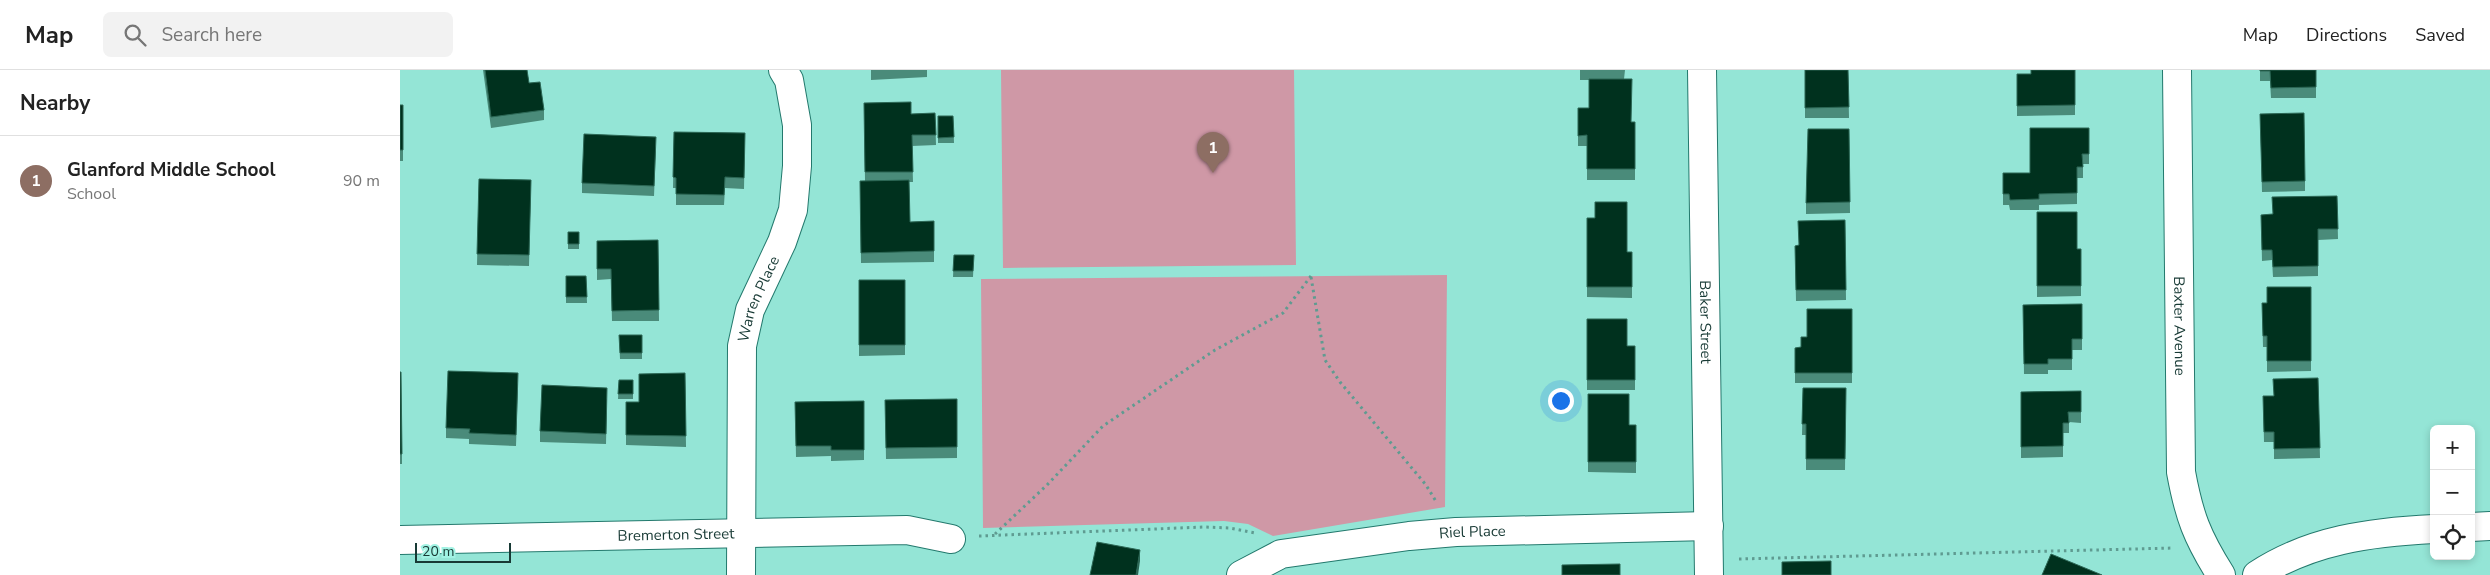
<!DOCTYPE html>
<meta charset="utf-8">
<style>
:root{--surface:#fff;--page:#f2f2f2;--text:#222;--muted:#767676;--line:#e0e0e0;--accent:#0f766e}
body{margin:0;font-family:"Nunito Sans",sans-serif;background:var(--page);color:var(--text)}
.controls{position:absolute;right:15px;bottom:15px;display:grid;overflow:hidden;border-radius:8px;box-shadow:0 2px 8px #0003}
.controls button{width:45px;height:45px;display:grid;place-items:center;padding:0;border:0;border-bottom:1px solid var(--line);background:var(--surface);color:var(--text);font:25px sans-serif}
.scale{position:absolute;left:15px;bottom:12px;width:96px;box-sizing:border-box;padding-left:5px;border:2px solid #183a35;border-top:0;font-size:14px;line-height:18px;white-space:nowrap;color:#183a35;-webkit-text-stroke:4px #a1f2e3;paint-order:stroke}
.you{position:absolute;left:1160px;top:330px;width:18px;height:18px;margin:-12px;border:4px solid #fff;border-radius:50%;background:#1a73e8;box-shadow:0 0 0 8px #1a73e833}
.badge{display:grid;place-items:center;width:32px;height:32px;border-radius:50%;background:var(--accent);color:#fff;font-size:16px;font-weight:700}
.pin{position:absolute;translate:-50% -41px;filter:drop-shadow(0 1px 2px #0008)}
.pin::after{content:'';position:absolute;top:26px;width:18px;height:15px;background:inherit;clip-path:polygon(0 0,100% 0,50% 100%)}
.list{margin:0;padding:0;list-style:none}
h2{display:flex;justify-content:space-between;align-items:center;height:65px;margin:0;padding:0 20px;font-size:21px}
h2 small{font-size:16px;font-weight:400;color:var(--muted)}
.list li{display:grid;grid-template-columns:32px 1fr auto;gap:15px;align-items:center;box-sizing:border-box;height:90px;padding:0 20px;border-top:1px solid var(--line)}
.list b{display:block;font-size:19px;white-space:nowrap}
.list p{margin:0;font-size:16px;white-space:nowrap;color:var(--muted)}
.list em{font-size:16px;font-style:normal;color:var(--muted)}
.icon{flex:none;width:28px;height:28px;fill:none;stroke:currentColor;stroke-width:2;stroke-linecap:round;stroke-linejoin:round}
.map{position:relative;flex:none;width:2090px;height:505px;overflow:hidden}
header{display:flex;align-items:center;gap:30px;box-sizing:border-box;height:70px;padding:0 25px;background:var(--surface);border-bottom:1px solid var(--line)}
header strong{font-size:24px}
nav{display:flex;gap:28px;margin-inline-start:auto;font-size:18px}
.search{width:350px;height:45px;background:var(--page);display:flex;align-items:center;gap:12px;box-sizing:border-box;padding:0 18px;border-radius:8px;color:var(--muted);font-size:19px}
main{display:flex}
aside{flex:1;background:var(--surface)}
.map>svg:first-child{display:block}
.green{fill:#cf98a6}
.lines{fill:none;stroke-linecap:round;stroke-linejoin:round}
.street-casing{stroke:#23796d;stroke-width:30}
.path{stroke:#5f9b91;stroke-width:3;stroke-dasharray:2.5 4;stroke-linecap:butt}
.street{stroke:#fff;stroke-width:28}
.wall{fill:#4a8b7a}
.shaded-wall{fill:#2c6755}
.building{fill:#00311e;stroke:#2c6755}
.labels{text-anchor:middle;stroke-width:5;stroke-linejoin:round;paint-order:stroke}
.street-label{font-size:15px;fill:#183a35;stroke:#a1f2e3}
</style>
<header>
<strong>Map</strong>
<div class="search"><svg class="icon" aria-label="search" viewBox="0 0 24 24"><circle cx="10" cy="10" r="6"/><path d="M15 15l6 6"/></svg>Search here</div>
<nav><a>Map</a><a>Directions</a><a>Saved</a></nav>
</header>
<main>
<aside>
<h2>Nearby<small></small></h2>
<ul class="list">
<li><span class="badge" style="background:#8d6e63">1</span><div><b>Glanford Middle School</b><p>School</p></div><em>90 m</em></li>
</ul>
</aside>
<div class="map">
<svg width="2090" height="505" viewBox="0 0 2090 505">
<rect width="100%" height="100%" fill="#94e5d6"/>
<path class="green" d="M601,0H894L896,195L603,198Z
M1047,205L1045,437L873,466L848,454L824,451L583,458L581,209Z"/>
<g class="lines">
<defs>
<g id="street">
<path id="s1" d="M1302,0L1309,505"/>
<path id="s2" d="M1777,0L1781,402C1789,446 1797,467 1821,505"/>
<path d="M2071,457L2090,456"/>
<path id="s3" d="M0,470L507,460L551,469"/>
<path id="s4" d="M341,505L342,276L350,240L382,172L393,140L397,96V55L389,10L383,0"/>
<path id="s5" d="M841,505L881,484L1009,466L1056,462L1309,456"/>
<path d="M1857,505C1910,470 1971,462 2034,459"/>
</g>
</defs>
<use href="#street" class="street-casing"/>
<path class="path" d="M911,207L925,290L940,312L1026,415L1037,433
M595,464L647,415L703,356L815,280L883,243L911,206
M579,466L804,457L830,458L855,463
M1339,489L1773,478"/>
<use href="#street" class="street"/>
</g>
<path class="wall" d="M83,0H127L129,13L144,40V50L91,58Z
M471,0H527V7L471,10Z
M1180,0H1225L1224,9L1231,52H1235V110H1187V76H1178V38H1189V10H1180Z
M1405,0H1448L1449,48H1405Z
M1675,0V45L1617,46V4H1630Z
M1860,0H1916V28H1871L1870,11H1860Z
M464,33L511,44L535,43L536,75L512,76L513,112H509L510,152L534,151V192L461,193L460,111H465Z
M0,35H3V91H0Z
M1860,44L1905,111V121L1862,122Z
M538,46H553L554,73H538Z
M1689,58V94H1683V108H1677V134L1639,135V140H1610L1609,135H1603V103H1630Z
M1449,59L1450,143L1406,144V133Z
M274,62L345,63L344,119L325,118L324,135H276V118H273Z
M256,77L254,126L182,123V113Z
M79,109L131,110L129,196L77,195Z
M1937,126L1938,169L1918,170V206L1873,207L1872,190L1862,191L1861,145L1872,144Z
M1637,142L1677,179H1681V226L1637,227Z
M1187,148H1195L1227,182H1232V228L1187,227Z
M1445,150L1446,230L1396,231L1395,176L1399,175Z
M168,162H179V179H168Z
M258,170L259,251H212L211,209L197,210V171Z
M554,185H574L573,207H553Z
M166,206H186L187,233H166Z
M459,210H505V285L459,286Z
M1911,217V301L1867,302V277H1863L1862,233H1867Z
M1682,234V280H1672V300H1648V304H1624L1623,235Z
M1452,239V313H1395V278L1401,277L1407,267Z
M1187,249L1227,276H1235V320H1187Z
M219,265H242V289H220Z
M0,302L2,384V394H0Z
M285,303L286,377L226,375V332H239Z
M1918,308L1920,388L1874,389V372H1864L1863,326H1874Z
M219,310H233V329H218Z
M118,314L116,376L69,374V369L46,368V358Z
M1403,318H1446L1445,400H1406V365H1402Z
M1681,321V353L1669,352V363H1663V387L1621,388V322Z
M1188,324L1229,355H1236V403L1188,402Z
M207,329L206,374L140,372V361Z
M557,329V388L486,389L485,330Z
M464,331V390L431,391V386L396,387L395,332Z"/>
<path class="shaded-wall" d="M740,480V491L738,505H736Z"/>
<path class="building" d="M85,0H127L129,13L140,12L144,40L91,47Z
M1405,0H1448L1449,37L1405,38Z
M1631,0H1675V35L1617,36V4H1631Z
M1860,0H1916V17L1871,18L1870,1H1860Z
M1189,9H1232L1231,52H1235V99H1187V65L1178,66V38H1189Z
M511,32V44L535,43L536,65H512L513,102H465L464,33Z
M0,35H3V80H0Z
M1904,43L1905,111L1862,112L1860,44Z
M538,46H553L554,67L538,68Z
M1630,58H1689V84H1682L1683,97H1677V123L1639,124V129L1610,130L1609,124H1603V103H1630Z
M1408,59H1449L1450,132L1406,133Z
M274,62L345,63L344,108L325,107L324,125L276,124V108L273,107Z
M184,64L256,67L254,116L182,113Z
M79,109L131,110L129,185L77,184Z
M509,110L510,152L534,151V181L461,183L460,111Z
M1937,126L1938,159H1918V196L1873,197L1872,180H1862L1861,145L1873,144L1872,127Z
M1195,132H1227V182H1232V217H1187V148H1195Z
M1637,142H1677V179H1681V216H1637Z
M1445,150L1446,220H1396L1395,176L1399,175L1398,151Z
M168,162H179V174H168Z
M258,170L259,240L212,241L211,199H197V171Z
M554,185H574L573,201H553Z
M166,206H186L187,227H166Z
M459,210H505V275H459Z
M1867,217H1911V291H1867V266H1863L1862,233H1867Z
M1682,234V269H1672V289H1648V294H1624L1623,235Z
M1407,239H1452V303H1395V278L1401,277V267H1407Z
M1187,249H1227V276H1235V310H1187Z
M219,265H242V283H220Z
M48,301L118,303L116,365L69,363L70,359L46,358Z
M0,302H1L2,384H0Z
M285,303L286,366L226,365V332H239V304Z
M1918,308L1920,378L1874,379V362H1864L1863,326H1874L1873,309Z
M219,310H233V324H218Z
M142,315L207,318L206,364L140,361Z
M1403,318H1446L1445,389H1406V354H1402Z
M1681,321V342H1668L1669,353H1663V376L1621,377V322Z
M1188,324H1229V355H1236V392H1188Z
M557,329V377L486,378L485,330Z
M464,331V380H431V376H396L395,332Z
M697,472L740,480L736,505H690Z
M1651,484L1702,505H1642Z
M1431,491V505H1382V492Z
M1220,494V505H1162V495Z"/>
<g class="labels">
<g class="street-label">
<text dy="5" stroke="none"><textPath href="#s4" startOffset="279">Warren Place</textPath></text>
<text dy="5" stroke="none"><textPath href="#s1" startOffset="252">Baker Street</textPath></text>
<text dy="5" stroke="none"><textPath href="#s2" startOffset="256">Baxter Avenue</textPath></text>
<text dy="5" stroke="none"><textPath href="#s5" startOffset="238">Riel Place</textPath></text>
<text dy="5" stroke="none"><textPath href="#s3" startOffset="276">Bremerton Street</textPath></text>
</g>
</g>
</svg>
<div class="controls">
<button>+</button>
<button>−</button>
<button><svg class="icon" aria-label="locate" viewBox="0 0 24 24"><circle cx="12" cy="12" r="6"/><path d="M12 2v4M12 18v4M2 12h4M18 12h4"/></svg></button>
</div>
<div class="scale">20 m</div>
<div class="you"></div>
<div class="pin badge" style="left:813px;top:103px;background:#8d6e63">1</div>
</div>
</main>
